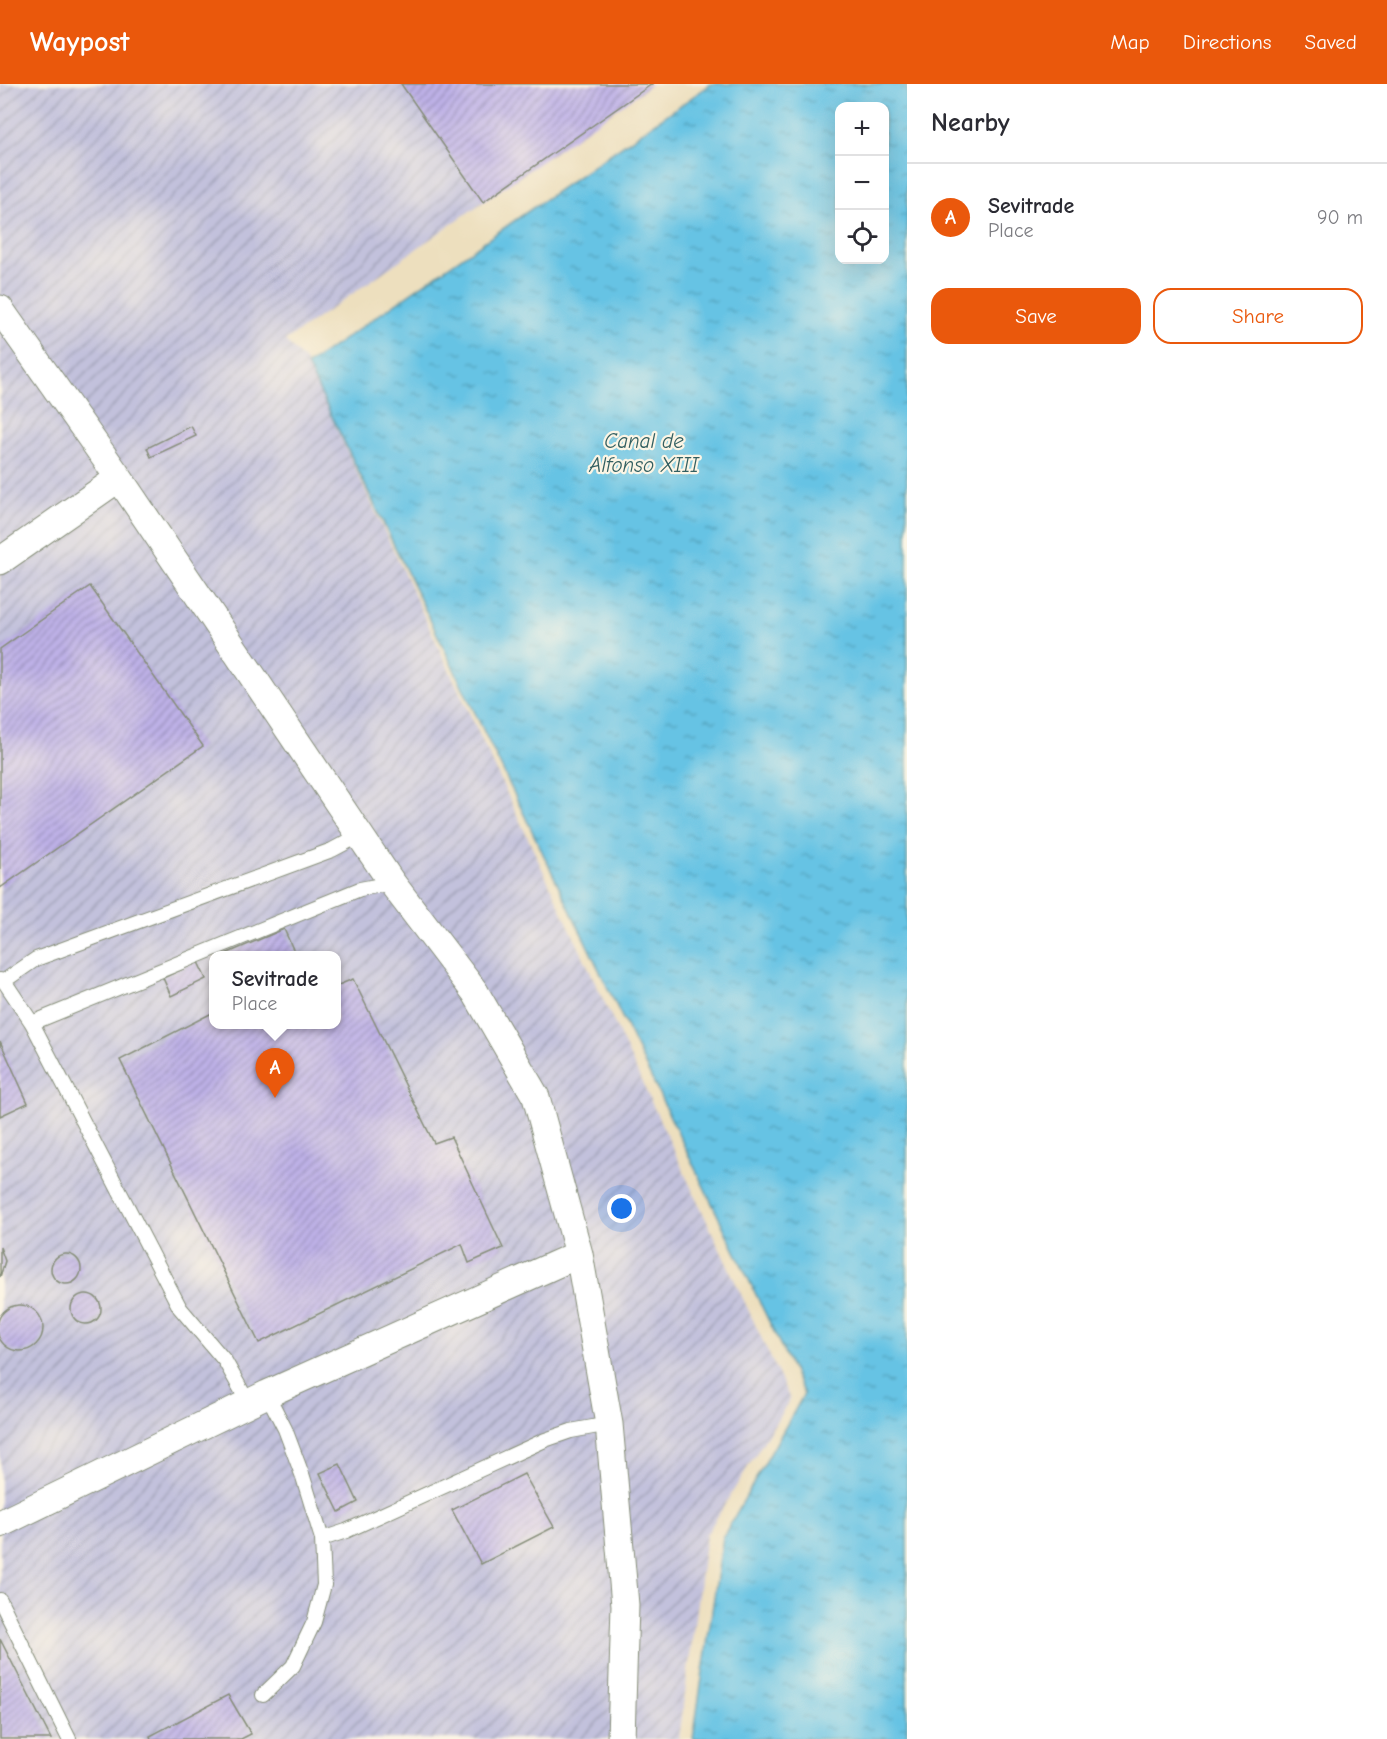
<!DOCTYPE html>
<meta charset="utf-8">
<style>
:root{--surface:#fff;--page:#f2f2f3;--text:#2b2b33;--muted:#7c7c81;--line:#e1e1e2;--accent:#ea580c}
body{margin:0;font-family:"Comic Neue",sans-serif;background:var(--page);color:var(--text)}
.controls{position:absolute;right:18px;top:18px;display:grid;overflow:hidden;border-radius:12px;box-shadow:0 6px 24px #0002}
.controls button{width:54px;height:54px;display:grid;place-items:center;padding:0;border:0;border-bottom:2px solid var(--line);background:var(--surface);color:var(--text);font:30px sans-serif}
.you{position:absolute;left:622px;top:1125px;width:21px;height:21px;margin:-15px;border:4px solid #fff;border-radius:50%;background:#1a73e8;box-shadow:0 0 0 9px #1a73e833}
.badge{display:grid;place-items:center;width:39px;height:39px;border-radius:50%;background:var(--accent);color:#fff;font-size:20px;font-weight:700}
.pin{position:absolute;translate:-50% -50px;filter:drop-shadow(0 2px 3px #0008)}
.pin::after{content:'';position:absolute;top:32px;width:21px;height:18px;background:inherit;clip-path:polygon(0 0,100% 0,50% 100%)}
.popup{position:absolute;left:209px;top:867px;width:132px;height:78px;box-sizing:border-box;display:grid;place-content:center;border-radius:12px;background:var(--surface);filter:drop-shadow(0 2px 4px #0005);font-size:20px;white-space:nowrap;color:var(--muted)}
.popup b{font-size:22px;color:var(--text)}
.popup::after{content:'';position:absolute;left:50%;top:100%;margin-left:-12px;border:12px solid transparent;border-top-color:var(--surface)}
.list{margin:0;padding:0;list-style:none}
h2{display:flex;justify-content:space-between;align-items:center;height:78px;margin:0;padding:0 24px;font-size:26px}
h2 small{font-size:20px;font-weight:400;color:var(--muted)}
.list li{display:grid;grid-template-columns:39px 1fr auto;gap:18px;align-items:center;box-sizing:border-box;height:108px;padding:0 24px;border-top:2px solid var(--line)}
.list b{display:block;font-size:22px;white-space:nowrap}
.list p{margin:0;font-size:20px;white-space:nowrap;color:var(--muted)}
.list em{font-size:20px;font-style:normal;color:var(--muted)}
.actions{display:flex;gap:12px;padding:18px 24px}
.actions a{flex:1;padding:14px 0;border:2px solid var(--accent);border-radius:18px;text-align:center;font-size:21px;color:var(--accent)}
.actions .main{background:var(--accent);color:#fff}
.icon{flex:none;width:33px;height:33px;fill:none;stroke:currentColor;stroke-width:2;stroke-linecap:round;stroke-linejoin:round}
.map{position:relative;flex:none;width:907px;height:1655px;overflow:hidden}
header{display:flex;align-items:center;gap:36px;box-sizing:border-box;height:84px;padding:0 30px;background:var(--accent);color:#fff}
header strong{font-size:28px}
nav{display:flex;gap:33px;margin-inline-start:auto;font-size:21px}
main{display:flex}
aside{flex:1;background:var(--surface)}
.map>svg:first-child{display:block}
.industrial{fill:url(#industrial-furrows);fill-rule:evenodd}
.water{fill:url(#water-ripples);stroke:#42808c;stroke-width:1.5;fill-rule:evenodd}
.building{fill:url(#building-hatch)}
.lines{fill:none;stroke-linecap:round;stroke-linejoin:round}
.lane-casing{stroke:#868e79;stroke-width:16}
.street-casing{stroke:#868e79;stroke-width:29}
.lane{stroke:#fff;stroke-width:14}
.street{stroke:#fff;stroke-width:27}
.labels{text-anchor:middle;stroke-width:4.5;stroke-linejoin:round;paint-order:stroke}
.water-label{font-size:21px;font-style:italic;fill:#315e60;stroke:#fcf5e5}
</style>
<header>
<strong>Waypost</strong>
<nav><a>Map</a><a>Directions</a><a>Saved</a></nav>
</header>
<main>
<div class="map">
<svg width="907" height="1655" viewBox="0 0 907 1655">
<defs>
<pattern id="industrial-furrows" width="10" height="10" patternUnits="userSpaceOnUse" patternTransform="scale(1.5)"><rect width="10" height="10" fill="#c2c1dc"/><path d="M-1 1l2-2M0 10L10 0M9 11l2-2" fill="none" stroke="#9d9eb3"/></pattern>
<pattern id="water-ripples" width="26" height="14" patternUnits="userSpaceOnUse" patternTransform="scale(1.5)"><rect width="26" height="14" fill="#66c3e4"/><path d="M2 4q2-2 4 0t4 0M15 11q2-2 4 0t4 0" fill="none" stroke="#53a0ba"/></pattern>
<pattern id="building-hatch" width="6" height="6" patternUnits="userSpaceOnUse" patternTransform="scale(1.5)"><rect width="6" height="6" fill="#beb1e7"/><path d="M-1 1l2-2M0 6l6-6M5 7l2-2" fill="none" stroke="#9a91bc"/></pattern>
</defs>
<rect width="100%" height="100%" fill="#fcf5e5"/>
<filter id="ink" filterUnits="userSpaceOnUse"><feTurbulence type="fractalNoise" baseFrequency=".0167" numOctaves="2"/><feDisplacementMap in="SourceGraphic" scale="12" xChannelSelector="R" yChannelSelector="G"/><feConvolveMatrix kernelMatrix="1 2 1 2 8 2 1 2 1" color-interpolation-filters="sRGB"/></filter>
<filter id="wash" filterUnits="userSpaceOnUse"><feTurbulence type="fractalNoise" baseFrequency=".008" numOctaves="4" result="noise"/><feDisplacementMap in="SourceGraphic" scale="24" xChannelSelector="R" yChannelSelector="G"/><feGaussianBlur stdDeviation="1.35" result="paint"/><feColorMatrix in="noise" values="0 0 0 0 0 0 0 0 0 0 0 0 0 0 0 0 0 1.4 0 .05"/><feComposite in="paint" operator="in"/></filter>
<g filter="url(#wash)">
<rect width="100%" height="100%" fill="#eddfbe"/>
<path class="industrial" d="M0,0H651L285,257L305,277L790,1315L706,1451L679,1655H0ZM214,872H336V940H214Z"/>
<path class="water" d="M711,0H907V1655H693L723,1453L804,1310L307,281ZM840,22H884V176H840Z"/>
<g id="blocks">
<path class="building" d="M401,0H652L483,118Z
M191,342L196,352L151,373L147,364Z
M90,502L203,662L0,804V565Z
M284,845L296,872H221Z
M198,878L206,895L171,912L163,894Z
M353,895L434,1059L451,1053L503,1164L469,1179L462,1160L259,1259L120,976L214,928V940H336V902Z
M0,957L28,1019L0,1032Z
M0,1163L5,1177L0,1193Z
M51 1185a15 15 0 1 1 30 0a15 15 0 1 1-30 0Z
M71 1225a15 15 0 1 1 30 0a15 15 0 1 1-30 0Z
M-3 1244a23 23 0 1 1 46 0a23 23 0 1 1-46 0Z
M340,1380L358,1418L339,1428L320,1389Z
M524,1390L554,1443L481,1480L452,1426Z
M0,1555L51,1655H0Z
M228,1611L251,1650L241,1655H151L150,1652Z"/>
</g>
</g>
<g filter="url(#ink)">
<use href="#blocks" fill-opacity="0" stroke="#868e79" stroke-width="1.5"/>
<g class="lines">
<defs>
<path id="lane" d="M0,896L4,897L32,939L180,1224L225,1277L249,1320
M4,897L36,875L332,766L360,751
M32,939L360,805L392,799
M322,1455L346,1447L545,1356L571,1347L609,1340
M0,1516L69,1655
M263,1611L293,1582L314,1538L324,1501L322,1455L303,1393L285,1345L267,1310"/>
<path id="street" d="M0,225L119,394L392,799L475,908L536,1013L579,1170L609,1340L625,1521L621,1655
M0,477L119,394
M0,1440L267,1310L579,1170"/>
</defs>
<use href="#lane" class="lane-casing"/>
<use href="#street" class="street-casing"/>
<use href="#lane" class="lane"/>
<use href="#street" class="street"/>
</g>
</g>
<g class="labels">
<g class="water-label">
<text x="644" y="364">Canal de<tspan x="644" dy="24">Alfonso XIII</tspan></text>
</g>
</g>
</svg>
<div class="controls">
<button>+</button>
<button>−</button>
<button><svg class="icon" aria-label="locate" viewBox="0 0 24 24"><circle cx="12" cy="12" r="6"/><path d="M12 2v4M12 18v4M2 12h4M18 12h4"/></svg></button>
</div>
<div class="you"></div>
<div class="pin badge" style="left:275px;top:1014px">A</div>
<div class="popup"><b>Sevitrade</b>Place</div>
</div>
<aside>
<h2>Nearby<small></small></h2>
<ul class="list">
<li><span class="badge">A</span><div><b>Sevitrade</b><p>Place</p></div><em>90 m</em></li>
</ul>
<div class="actions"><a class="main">Save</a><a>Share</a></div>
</aside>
</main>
